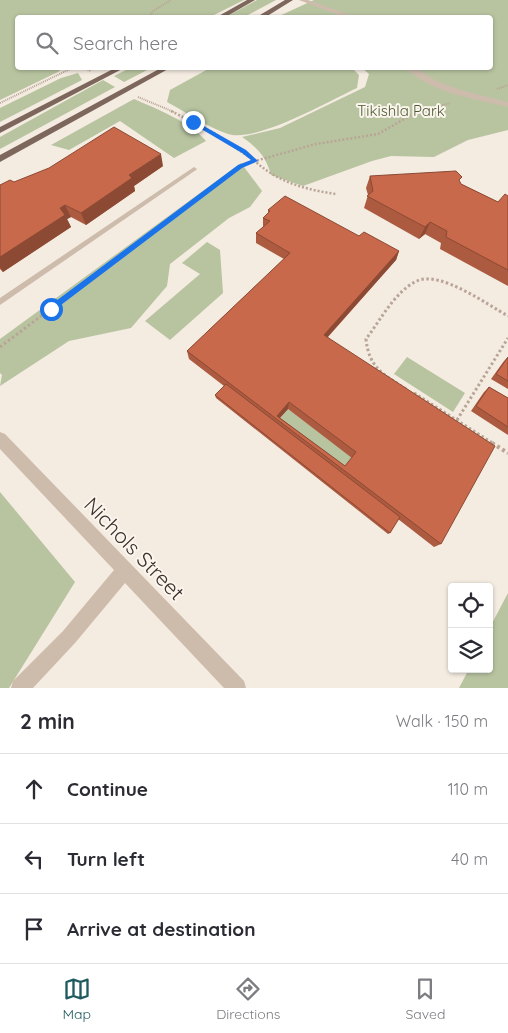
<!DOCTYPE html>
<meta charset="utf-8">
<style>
:root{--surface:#fff;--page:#f7f7f7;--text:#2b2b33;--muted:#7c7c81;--line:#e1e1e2;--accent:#1f5a5e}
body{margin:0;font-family:Quicksand,sans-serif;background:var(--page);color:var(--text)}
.controls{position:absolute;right:15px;bottom:15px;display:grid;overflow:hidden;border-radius:5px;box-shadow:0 1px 4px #0004}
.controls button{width:45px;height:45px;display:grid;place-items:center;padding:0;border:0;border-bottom:1px solid var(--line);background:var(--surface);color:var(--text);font:25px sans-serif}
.stop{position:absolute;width:15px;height:15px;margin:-11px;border:4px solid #1a73e8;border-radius:50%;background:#fff}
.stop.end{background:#1a73e8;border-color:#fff;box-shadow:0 1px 5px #0008}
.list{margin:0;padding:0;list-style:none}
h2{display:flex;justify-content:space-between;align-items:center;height:65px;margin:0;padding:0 20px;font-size:21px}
h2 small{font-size:16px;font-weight:400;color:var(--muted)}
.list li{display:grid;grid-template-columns:32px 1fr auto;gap:15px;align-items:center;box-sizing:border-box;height:70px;padding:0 20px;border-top:1px solid var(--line)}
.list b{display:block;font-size:19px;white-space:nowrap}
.list em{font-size:16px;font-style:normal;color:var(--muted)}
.icon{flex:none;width:28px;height:28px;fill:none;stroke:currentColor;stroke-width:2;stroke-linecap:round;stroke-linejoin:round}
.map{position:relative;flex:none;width:508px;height:688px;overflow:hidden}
.search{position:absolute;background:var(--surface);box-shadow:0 1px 4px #0004;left:15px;right:15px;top:15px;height:55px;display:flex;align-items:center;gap:12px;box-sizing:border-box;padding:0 18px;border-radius:5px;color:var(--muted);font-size:19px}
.sheet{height:275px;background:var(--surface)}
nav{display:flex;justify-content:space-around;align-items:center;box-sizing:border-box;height:70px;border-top:1px solid var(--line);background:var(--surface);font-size:14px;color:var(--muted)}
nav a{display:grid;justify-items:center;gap:2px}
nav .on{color:var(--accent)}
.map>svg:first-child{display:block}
.green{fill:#b8c4a0}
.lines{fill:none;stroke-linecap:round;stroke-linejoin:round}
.path-far3{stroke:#b9a596;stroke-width:2;stroke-dasharray:1 1;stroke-linecap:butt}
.path-far2{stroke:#b9a596;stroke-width:2.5;stroke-dasharray:2 2;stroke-linecap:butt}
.path-far1{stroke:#b9a596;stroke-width:3;stroke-dasharray:2.5 2.5;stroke-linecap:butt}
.path{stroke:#b9a596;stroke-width:4;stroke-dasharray:3 3;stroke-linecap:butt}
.lane{fill:#cdbbac;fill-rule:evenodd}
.street{fill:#cdbbac;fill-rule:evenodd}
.primary{fill:#7d675c;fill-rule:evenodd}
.wall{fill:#ac5a40;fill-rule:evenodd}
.shaded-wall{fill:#8c4a34}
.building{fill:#c8694b;stroke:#8c4a34;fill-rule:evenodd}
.route{fill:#1a73e8}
.labels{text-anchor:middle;stroke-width:4;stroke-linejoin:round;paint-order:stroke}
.far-park-label{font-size:15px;fill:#4a5a2e;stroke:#fbf5ee}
.near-street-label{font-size:21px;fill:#3b302b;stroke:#fbf5ee}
</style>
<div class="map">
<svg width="508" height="688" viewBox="0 0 508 688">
<rect width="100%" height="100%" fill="#f4ebe1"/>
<path class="green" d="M0,0H244L210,17L18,18V68H63L58,72L0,100Z
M257,0H276L244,17L224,18Z
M314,0H508V130L468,140L434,157L391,156L372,161L303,186L271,175C266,157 258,148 242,137L280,128L365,87L369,74L362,68H490V18L277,17Z
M130,68H151L124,82L114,76Z
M210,68H352L359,75L357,88C329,101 256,143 228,134C207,127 186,112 167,102L170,90Z
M78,73L82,80L0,122V108L61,78Z
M103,80L115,87L0,149V137Z
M134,99C155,108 192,123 206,141L174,158L120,121L69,150L51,145Z
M241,163L262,191L250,207L229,218L170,264L167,286L131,328L69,341L0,386L2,375L0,373V339Z
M207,242L220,250L223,293L170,340L145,321L200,274L182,263Z
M407,357L465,393L453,412L394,374Z
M288,409L353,458L342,472L277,422Z
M0,492L75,582L9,688H0Z
M508,593V688H459L469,669H489V629Z"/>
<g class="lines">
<path class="path-far3" d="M148,18L153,11L171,0
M84,68L91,71
M497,89L508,85
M138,97L174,112
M0,103L72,68
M421,112L450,103"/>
<path class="path-far2" d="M171,111L214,133L255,161L316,144L378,134L411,115L425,111
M120,256L240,166L255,161C277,182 307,190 336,194"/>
<path class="path-far1" d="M0,347L122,255
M406,389C383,374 369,368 366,339C380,321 395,291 417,281C440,270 488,305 508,316
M414,393L494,444
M457,420L508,338"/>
<path class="path" d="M492,443L508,453"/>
<path class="lane" d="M194,167L197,169L196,170L0,305V298Z"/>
<path class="street" d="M299,0H308L358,18H347Z
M406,68C417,66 427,76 437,81C460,91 484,96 508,102V107C475,99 431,93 406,68Z
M0,432L5,434L244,681L246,688H224L125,583L75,643L33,688H11L13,681L63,631L114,570L0,449Z"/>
<path class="primary" d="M247,0H255L224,18H215Z
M285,0H293L264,18H255Z
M115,68H124L0,133V127Z
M161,68H170L0,162V155Z"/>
</g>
<path class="wall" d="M163,166L134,186L135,191L86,225L71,217L67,219L71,227L3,272L0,269V185L14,182Z
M370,176L460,182L461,184L498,202L508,196V286L440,249L441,243L425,234L419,239L364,208L368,195L366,188Z
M268,210L359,236L399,251L396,260L328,337L441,544L434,547L398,519L390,533L388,534L216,398L215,395L224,386L189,359L187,351L284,259L256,243V233L263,227V218L268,213ZM288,409L352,458L345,466L280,418Z
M508,357V389L491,379L504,361Z
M489,387L508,398V435L471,411L484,392Z"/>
<path class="shaded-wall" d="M161,154L163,166L134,186L135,191L86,225L81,213L129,175Z
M65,205L71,217L67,219L71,227L3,272L0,267V257Z
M430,222L425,234L419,239L425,227Z
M399,251L396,260L322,343L324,335Z
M289,402L288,409L278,420L277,416Z"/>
<path class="building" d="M114,127L161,154L129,175L132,178L81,213L65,205L60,208L65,215L0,257V185L10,180L14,182L49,168Z
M456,171L462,177L459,180L461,184L498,202L505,194L508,196V270L446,237L447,231L430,222L425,227L367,196L373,191L370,176Z
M285,196L359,236L364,232L399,251L324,335L495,446L441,544L187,351L290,253L256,233L270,221L263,218L270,211L268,210ZM289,402L356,452L345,466L277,416Z
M508,357V381L496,374Z
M226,384L400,517L390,533L215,395Z
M489,387L508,398V427L476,406Z"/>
<path class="route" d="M191,121H195L246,150L258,161L242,168L53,311H48V307L238,165L251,160L242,153L191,123Z"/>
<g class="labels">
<g class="far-park-label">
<text x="401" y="116">Tikishla Park</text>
</g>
<g class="near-street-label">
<text transform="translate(134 549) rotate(46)" y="7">Nichols Street</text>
</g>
</g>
</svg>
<div class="controls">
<button><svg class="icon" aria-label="locate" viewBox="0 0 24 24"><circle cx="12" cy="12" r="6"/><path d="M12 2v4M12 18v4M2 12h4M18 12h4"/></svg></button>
<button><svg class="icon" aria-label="layers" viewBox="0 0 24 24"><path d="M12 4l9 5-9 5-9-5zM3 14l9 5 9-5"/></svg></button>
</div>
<div class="stop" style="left:51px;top:309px"></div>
<div class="stop end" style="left:193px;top:122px"></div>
<div class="search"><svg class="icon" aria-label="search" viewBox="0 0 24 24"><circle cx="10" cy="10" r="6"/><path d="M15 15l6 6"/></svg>Search here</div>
</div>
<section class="sheet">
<h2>2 min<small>Walk · 150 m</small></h2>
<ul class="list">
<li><svg class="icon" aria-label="ahead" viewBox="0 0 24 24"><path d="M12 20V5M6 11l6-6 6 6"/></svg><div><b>Continue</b></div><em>110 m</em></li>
<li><svg class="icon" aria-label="left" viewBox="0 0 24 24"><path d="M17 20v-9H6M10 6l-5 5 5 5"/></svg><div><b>Turn left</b></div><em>40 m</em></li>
<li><svg class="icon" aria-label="arrive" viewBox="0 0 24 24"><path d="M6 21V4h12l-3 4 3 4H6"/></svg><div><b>Arrive at destination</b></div></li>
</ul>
</section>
<nav>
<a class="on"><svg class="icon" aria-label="map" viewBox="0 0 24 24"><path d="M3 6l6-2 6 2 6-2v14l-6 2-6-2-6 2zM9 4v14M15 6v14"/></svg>Map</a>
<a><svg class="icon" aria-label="directions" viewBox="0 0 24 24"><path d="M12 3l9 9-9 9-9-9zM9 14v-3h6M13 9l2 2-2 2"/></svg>Directions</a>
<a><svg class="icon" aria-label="saved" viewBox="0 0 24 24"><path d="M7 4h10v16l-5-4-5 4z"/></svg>Saved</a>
</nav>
